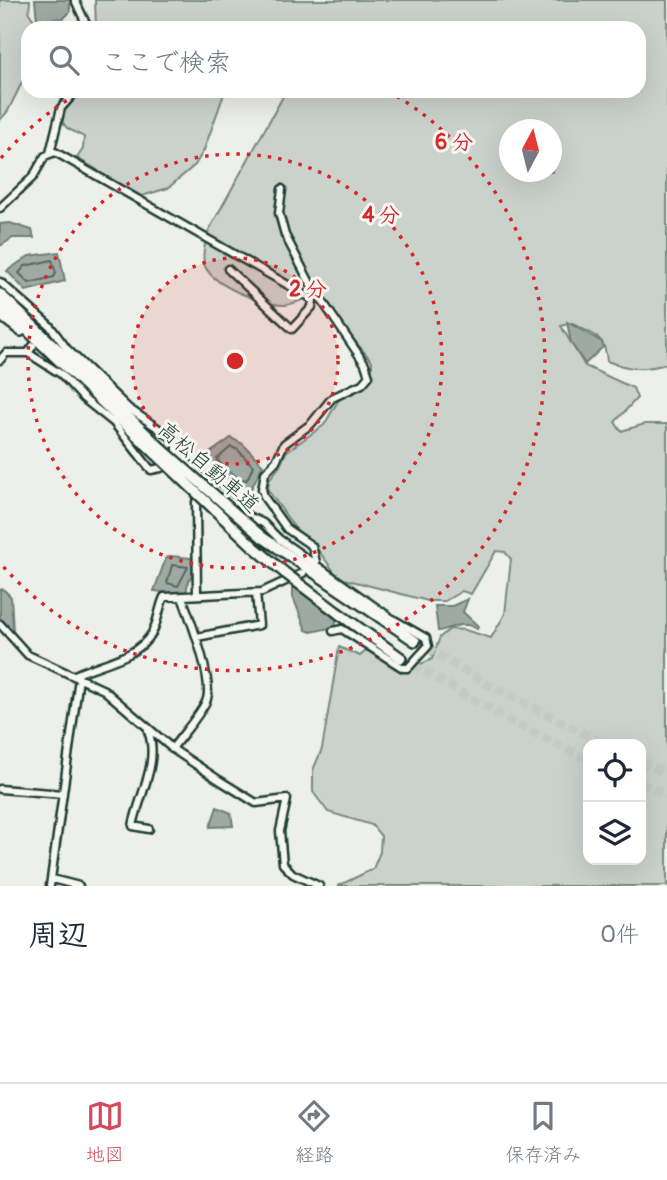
<!DOCTYPE html>
<html lang="ja">
<meta charset="utf-8">
<style>
:root{--surface:#fff;--page:#f2f2f3;--text:#1f2937;--muted:#747a83;--line:#e0e1e3;--accent:#d1495b}
body{margin:0;font-family:Pangolin,"Klee One",sans-serif;background:var(--page);color:var(--text)}
.controls{position:absolute;right:21px;bottom:21px;display:grid;overflow:hidden;border-radius:14px;box-shadow:0 7px 28px #0002}
.controls button{width:63px;height:63px;display:grid;place-items:center;padding:0;border:0;border-bottom:2px solid var(--line);background:var(--surface);color:var(--text);font:35px sans-serif}
.compass{position:absolute;left:499px;top:119px;width:63px;height:63px;border-radius:50%;background:var(--surface);box-shadow:0 7px 28px #0002;rotate:7deg}
.list{margin:0;padding:0;list-style:none}
h2{display:flex;justify-content:space-between;align-items:center;height:91px;margin:0;padding:0 28px;font-size:30px}
h2 small{font-size:23px;font-weight:400;color:var(--muted)}
.icon{flex:none;width:38px;height:38px;fill:none;stroke:currentColor;stroke-width:2;stroke-linecap:round;stroke-linejoin:round}
.map{position:relative;flex:none;width:667px;height:886px;overflow:hidden}
.search{position:absolute;background:var(--surface);box-shadow:0 7px 28px #0002;left:21px;right:21px;top:21px;height:77px;display:flex;align-items:center;gap:18px;box-sizing:border-box;padding:0 24px;border-radius:21px;color:var(--muted);font-size:26px}
.sheet{height:196px;background:var(--surface)}
nav{display:flex;justify-content:space-around;align-items:center;box-sizing:border-box;height:98px;border-top:2px solid var(--line);background:var(--surface);font-size:19px;color:var(--muted)}
nav a{display:grid;justify-items:center;gap:4px}
nav .on{color:var(--accent)}
.map>svg:first-child{display:block}
.green{fill:#cbd2cc;stroke:#758880;stroke-width:2;fill-rule:evenodd}
.water{fill:#9faaa4;stroke:#6c7e77;stroke-width:2}
.lines{fill:none;stroke-linecap:round;stroke-linejoin:round}
.shore{stroke:#526961;stroke-width:2}
.highway-tunnel{stroke:#c4cbc6;stroke-width:9;stroke-dasharray:9 4.5;stroke-linecap:butt}
.minor-casing{stroke:#1f3d34;stroke-width:11}
.highway-casing{stroke:#1f3d34;stroke-width:14}
.minor{stroke:#f6f6f2;stroke-width:6}
.highway{stroke:#f6f6f2;stroke-width:9}
.highway-bridge-casing{stroke:#1f3d34;stroke-width:14;stroke-linecap:butt}
.highway-bridge{stroke:#f6f6f2;stroke-width:9}
.ring{fill:none;stroke:#d62828;stroke-width:3.5;stroke-dasharray:3.5 7}
.labels{text-anchor:middle;stroke-width:6;stroke-linejoin:round;paint-order:stroke}
.street-label{font-size:21px;fill:#1f3d34;stroke:#f6f6f2}
.centre{fill:#d62828;stroke:#f6f6f2;stroke-width:3.5}
.ring-label{font-size:21px;text-anchor:middle;font-weight:bold;fill:#d62828;stroke:#f6f6f2;stroke-width:6;stroke-linejoin:round;paint-order:stroke}
</style>
<div class="map">
<svg width="667" height="886" viewBox="0 0 667 886">
<rect width="100%" height="100%" fill="#edefea"/>
<filter id="ink" filterUnits="userSpaceOnUse"><feTurbulence type="fractalNoise" baseFrequency=".0143" numOctaves="2"/><feDisplacementMap in="SourceGraphic" scale="14" xChannelSelector="R" yChannelSelector="G"/><feConvolveMatrix kernelMatrix="1 2 1 2 8 2 1 2 1" color-interpolation-filters="sRGB"/></filter>
<g filter="url(#ink)">
<path class="green" d="M0,0H30L29,13L38,26L28,28V70L8,111L0,120Z
M95,0H667V364C644,370 630,370 607,361C605,334 593,335 571,323L561,326L585,366L633,388L637,398L615,422L621,431L645,424H667V886H338L373,869L380,852L381,836L372,825L328,812L313,792V770L322,749L339,647L360,656L368,649C392,669 403,674 432,659L440,637L450,629L465,630L491,638L505,614L511,559L505,552L496,551L471,594L462,591L445,601H428L344,579L336,574L314,545L294,527L268,490L269,480L280,466L286,452L324,425L338,401L372,375V361L315,294C305,298 294,305 284,305C263,305 209,285 204,263C202,252 206,240 209,230L286,91H639V28H293L273,23L256,28H96ZM510,130H552V172H510ZM588,744H641V860H588Z
M79,91H225L204,150L195,165L168,188L142,196H125L96,169L77,158L83,149L84,137L67,128L61,120L66,102Z"/>
<path class="water" d="M35,0H70V12L64,18L37,20Z
M10,223L32,230L34,238H13L0,246V224Z
M59,252L65,281L26,291L7,271L29,256Z
M567,322L602,342L603,347L585,364L571,343Z
M231,438L243,444L263,465L251,489C231,484 218,473 207,455Z
M170,556L191,558L197,569L188,581L186,595L154,591L166,558Z
M304,583L339,608L335,627L311,632L306,630L293,597V588Z
M3,589L11,597L13,630L0,623V590Z
M468,599L463,612L478,626L477,629C462,619 453,629 438,631L435,606H452Z
M217,807L231,813L233,826L210,827Z"/>
<g class="lines">
<path class="shore" d="M52,260L56,273L54,277L29,283L19,273L25,266Z
M231,447L238,450L253,466L247,480C237,479 223,468 217,459Z
M172,565L188,567L178,586L167,583Z"/>
<path class="highway-tunnel" d="M415,641L491,686L605,744
M401,658L518,725L588,760
M641,762L667,773
M641,783L667,795"/>
<defs>
<path id="minor" d="M75,0L88,28
M50,153L61,108L76,91
M282,189L279,213L285,235L310,283L365,364L369,376L362,384L332,398L311,424L284,444L276,461L265,473L262,489L264,497L287,529L312,546L316,562
M0,208L33,177L45,156L55,152L309,297L313,300L312,307L292,329L228,269
M0,282L50,326L67,349L128,408L177,441V453L210,484L248,516L263,523L279,539L391,618L426,638L428,646L408,668H403L342,629L333,631
M33,346L28,353L61,374L84,399L114,423L151,470L161,468L169,461
M0,360L6,353H28
M197,595L196,502L201,494
M0,624L28,655L104,690L174,750L219,780L256,803L287,799L280,831L283,864L293,874L319,886
M197,637L259,625L256,593
M75,675C99,663 137,659 152,633C158,622 159,608 164,597L262,592L303,573
M148,731C160,762 139,795 133,826L149,829
M172,749C180,737 203,712 207,699C213,678 190,618 182,597
M0,789L63,794
M52,879L79,886
M50,886L79,678"/>
<path id="highway" d="M0,294L163,450
M0,304L156,454
M0,315L21,331
M262,537L415,641
M254,547L285,573
M338,613L401,658"/>
</defs>
<use href="#minor" class="minor-casing"/>
<use href="#highway" class="highway-casing"/>
<use href="#minor" class="minor"/>
<use href="#highway" class="highway"/>
<defs>
<path id="highway-bridge" d="M163,450L262,537
M156,454L254,547
M285,573L338,613"/>
</defs>
<use href="#highway-bridge" class="highway-bridge-casing"/>
<use href="#highway-bridge" class="highway-bridge"/>
</g>
</g>
<circle cx="235" cy="361" r="103" fill="#d62828" fill-opacity=".12"/>
<g class="ring">
<circle cx="235" cy="361" r="103"/>
<circle cx="235" cy="361" r="207"/>
<path d="M1 158A310 310 0 0 1 82 91M388 91A310 310 0 1 1 1 564"/>
</g>
<g class="labels">
<g class="street-label">
<text transform="translate(209 467) rotate(41)" y="7">高松自動車道</text>
</g>
</g>
<circle cx="235" cy="361" r="10" class="centre"/>
<g class="ring-label">
<text x="454" y="149">6 分</text>
<text x="381" y="222">4 分</text>
<text x="308" y="296">2 分</text>
</g>
</svg>
<div class="controls">
<button><svg class="icon" aria-label="locate" viewBox="0 0 24 24"><circle cx="12" cy="12" r="6"/><path d="M12 2v4M12 18v4M2 12h4M18 12h4"/></svg></button>
<button><svg class="icon" aria-label="layers" viewBox="0 0 24 24"><path d="M12 4l9 5-9 5-9-5zM3 14l9 5 9-5"/></svg></button>
</div>
<svg class="compass" viewBox="-18 -18 36 36"><path d="M0-13l5 13h-10z" fill="#e53935"/><path d="M0 13l5-13h-10z" fill="#747a83"/></svg>
<div class="search"><svg class="icon" aria-label="search" viewBox="0 0 24 24"><circle cx="10" cy="10" r="6"/><path d="M15 15l6 6"/></svg>ここで検索</div>
</div>
<section class="sheet">
<h2>周辺<small>0件</small></h2>
<ul class="list">
</ul>
</section>
<nav>
<a class="on"><svg class="icon" aria-label="map" viewBox="0 0 24 24"><path d="M3 6l6-2 6 2 6-2v14l-6 2-6-2-6 2zM9 4v14M15 6v14"/></svg>地図</a>
<a><svg class="icon" aria-label="directions" viewBox="0 0 24 24"><path d="M12 3l9 9-9 9-9-9zM9 14v-3h6M13 9l2 2-2 2"/></svg>経路</a>
<a><svg class="icon" aria-label="saved" viewBox="0 0 24 24"><path d="M7 4h10v16l-5-4-5 4z"/></svg>保存済み</a>
</nav>
